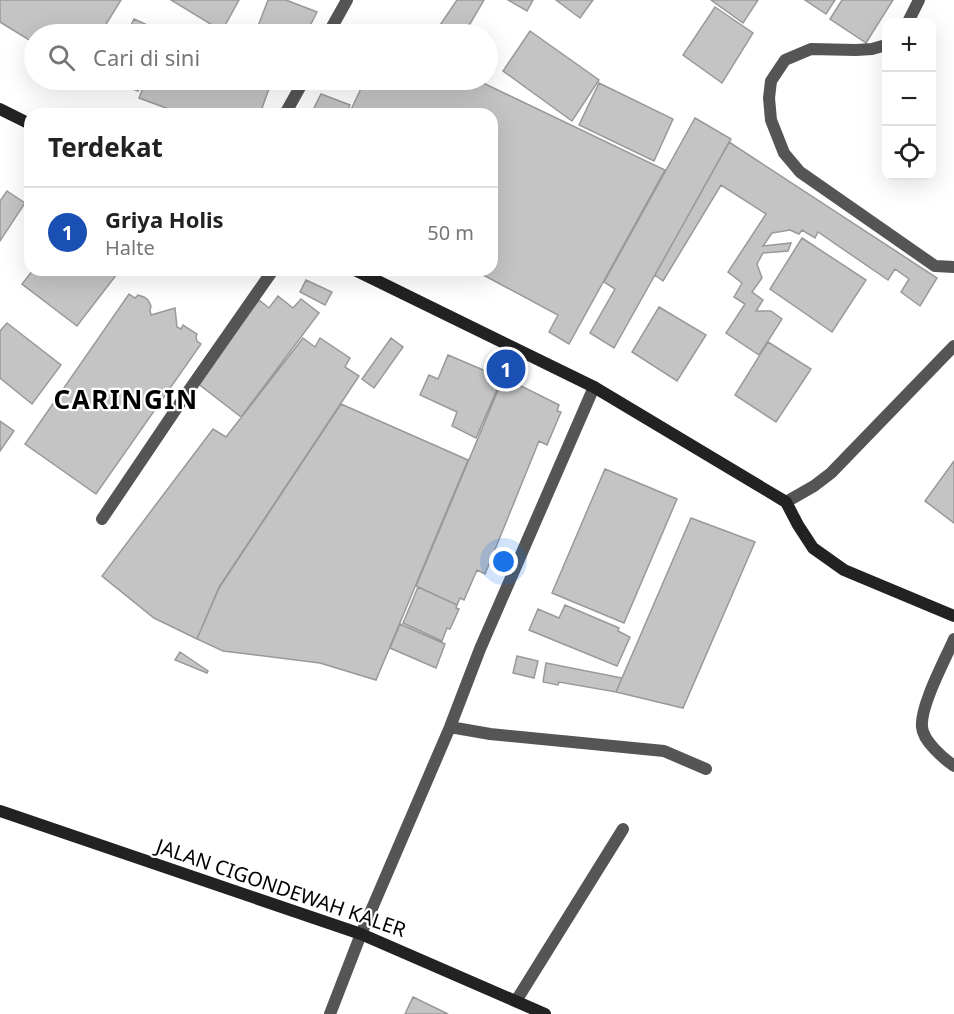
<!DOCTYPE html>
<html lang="id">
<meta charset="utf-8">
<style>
:root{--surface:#fff;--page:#f2f2f2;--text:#222;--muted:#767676;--line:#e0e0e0;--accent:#000}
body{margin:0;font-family:"Noto Sans",sans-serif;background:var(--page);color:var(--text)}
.controls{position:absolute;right:18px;top:18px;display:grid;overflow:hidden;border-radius:12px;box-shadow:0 6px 24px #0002}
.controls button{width:54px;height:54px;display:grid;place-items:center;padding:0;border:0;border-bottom:2px solid var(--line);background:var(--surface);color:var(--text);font:30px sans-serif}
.you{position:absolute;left:504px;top:562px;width:21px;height:21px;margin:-15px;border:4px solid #fff;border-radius:50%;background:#1a73e8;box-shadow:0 0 0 9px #1a73e833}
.badge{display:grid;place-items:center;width:39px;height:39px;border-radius:50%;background:var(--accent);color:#fff;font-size:20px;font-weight:700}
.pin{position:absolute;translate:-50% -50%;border:3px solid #fff;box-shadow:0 2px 6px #0006}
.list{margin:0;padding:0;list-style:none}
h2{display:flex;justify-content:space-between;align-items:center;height:78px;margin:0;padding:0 24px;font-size:26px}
h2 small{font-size:20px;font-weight:400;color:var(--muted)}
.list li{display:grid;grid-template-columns:39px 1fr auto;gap:18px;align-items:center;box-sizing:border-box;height:90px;padding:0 24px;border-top:2px solid var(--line)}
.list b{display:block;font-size:22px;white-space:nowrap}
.list p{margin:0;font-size:20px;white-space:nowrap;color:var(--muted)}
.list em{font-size:20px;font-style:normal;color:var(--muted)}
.icon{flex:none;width:33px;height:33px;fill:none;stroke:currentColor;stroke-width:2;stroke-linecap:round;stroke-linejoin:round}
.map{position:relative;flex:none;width:954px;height:1014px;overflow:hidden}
.search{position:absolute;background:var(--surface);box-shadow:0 6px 24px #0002;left:24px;top:24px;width:474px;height:66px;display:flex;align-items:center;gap:15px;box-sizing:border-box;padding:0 21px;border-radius:33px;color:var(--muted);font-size:22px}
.panel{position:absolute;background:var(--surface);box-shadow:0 6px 24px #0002;left:24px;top:108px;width:474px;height:168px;border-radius:18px}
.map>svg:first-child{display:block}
.building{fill:#c4c4c4;stroke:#999;stroke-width:1.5}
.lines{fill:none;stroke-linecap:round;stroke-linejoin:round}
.service{stroke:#555;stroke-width:12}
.minor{stroke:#555;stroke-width:12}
.secondary{stroke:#222;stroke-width:12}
.labels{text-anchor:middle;stroke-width:4.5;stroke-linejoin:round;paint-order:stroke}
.street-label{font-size:20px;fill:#000;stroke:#fff}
.district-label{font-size:26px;font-weight:bold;letter-spacing:1.5px;fill:#000;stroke:#fff}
</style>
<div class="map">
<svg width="954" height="1014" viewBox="0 0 954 1014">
<rect width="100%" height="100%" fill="#fff"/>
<path class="building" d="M0,0H121L100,34H34V43L0,22Z
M171,0H239L222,31Z
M268,0H286L317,12L306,34H255Z
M457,0H484L464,34H434Z
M508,0H533L527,11Z
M556,0H593L580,18Z
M711,0H758L743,23Z
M805,0H835L826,14Z
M842,0H893L866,43L830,19Z
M715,7L753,33L722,83L683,55Z
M134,19L163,32L162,34H127Z
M530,31L599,80L572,121L503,71Z
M109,80H142L138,91Z
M146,80H272L260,114H182L139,98Z
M365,80H477L665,170L569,344L549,332L558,315L474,270H492V114H349Z
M599,83L673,119L654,161L579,125Z
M321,94L350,105L346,114H311Z
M695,118L731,139L614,348L590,333L615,289L604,282Z
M729,142L937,278L920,306L901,292L909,279L895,269L888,280L818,232L815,238L802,230L799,234L790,230L772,233L763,246L791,243L788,251L763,253L757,264L762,278L752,292L763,300L756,311H771L782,319L759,355L726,333L745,304L734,297L742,283L728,272L766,214L721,185L663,281L655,275Z
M7,191L25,203L0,241V201Z
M802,238L866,280L832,332L770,289Z
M33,270H120L77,326L22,284Z
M306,280L332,292L325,305L300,292Z
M129,294L135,298L138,295L144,297L148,300L151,306L150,310L151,315L175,308L177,327L181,329L183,325L197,334L196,337L197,341L201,344L96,494L25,444Z
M278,296L293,308L301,299L319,313L241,417L196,382L259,300L269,308Z
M659,307L706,335L677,381L632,352Z
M7,323L61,365L32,404L0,378V331Z
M303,338L315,347L320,338L350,358L345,367L359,376L219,587L197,639L154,618L102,576L213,429L226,437Z
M391,338L403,347L374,388L362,379Z
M768,342L811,369L776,422L735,395Z
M448,355L502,378L476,438L452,426L457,412L420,395L429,375L438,379Z
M507,369L521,375L517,384L559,405L557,411L561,412L547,445L539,441L485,574L477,570L464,600L460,598L457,605L416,586Z
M341,404L468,460L376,680L320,663L223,651L197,639L219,588Z
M0,421L14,431L0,451Z
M954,461V523L925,501Z
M605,469L677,499L624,623L552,593Z
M691,518L755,542L683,708L616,692Z
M418,587L457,605L456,608L459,609L450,629L447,628L442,641L403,623Z
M565,605L619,628L618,631L630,637L617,666L529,630L538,609L559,618Z
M400,624L445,644L436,668L390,648Z
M180,652L208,671L207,673L175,660Z
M517,656L538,661L534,678L513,673Z
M546,663L622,678L616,692L559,682L558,685L543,682Z
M413,997L448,1014H405Z"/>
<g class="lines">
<path class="service" d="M908,22L919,0
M328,34L347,0
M886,45L872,49L856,50L811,49L785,60L771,81L769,98L771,120L784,153L800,172L935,266L954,267
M285,114L304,80
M102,519L187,393L273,270
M954,639C945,660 920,706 922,727C923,741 943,758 954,766"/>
<path class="minor" d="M786,502L814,486L831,473L954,346
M450,727L490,734L664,751L706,769
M516,1001L623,829
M330,1014L361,934L450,727L480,649L594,387"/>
<path class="secondary" d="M0,109L30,124
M355,270L594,387L786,502L798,525L813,548L844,570L954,616
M0,811L361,934L545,1014"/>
</g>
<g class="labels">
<g class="street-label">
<text transform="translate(281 888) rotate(19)" y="7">JALAN CIGONDEWAH KALER</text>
</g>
<g class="district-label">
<text x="126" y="409">CARINGIN</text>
</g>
</g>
</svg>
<div class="controls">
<button>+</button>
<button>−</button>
<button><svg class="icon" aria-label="locate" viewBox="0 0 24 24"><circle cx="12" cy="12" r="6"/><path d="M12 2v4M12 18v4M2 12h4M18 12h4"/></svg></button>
</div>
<div class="you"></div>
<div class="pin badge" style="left:506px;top:369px;background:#1a4fb4">1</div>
<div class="search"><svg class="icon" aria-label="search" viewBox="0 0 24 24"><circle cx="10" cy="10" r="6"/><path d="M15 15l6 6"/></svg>Cari di sini</div>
<section class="panel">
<h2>Terdekat<small></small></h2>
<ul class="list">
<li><span class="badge" style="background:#1a4fb4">1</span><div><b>Griya Holis</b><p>Halte</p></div><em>50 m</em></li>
</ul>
</section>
</div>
